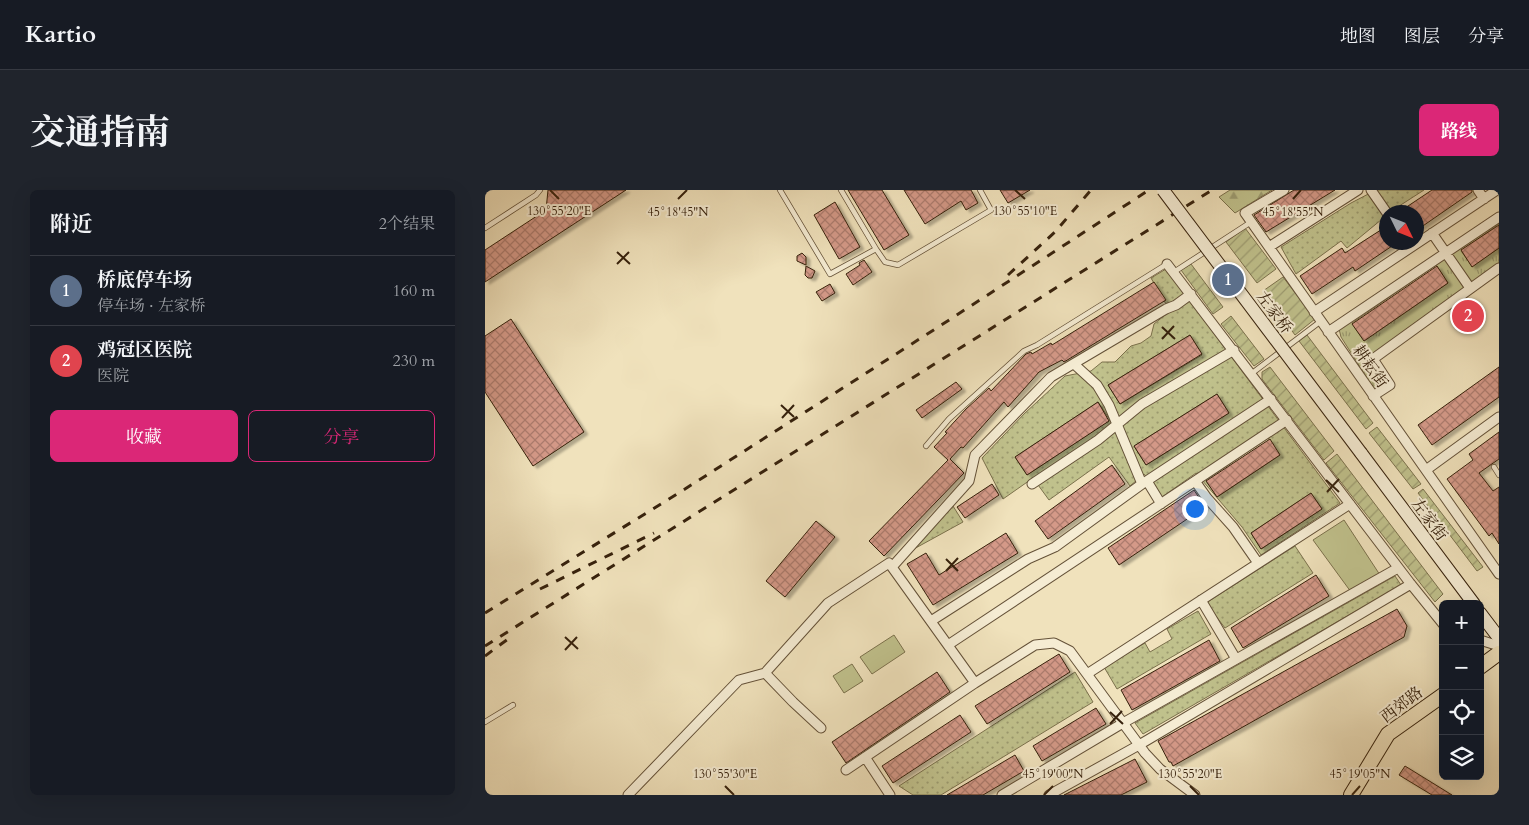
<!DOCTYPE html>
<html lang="zh">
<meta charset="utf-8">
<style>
:root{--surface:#171b24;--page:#20242c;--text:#f1f3f6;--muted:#9ea1a6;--line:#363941;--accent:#db2777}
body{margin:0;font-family:Cardo,"Noto Serif SC",serif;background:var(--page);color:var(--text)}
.controls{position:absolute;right:15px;bottom:15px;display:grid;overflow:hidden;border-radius:8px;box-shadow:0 5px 20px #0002}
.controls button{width:45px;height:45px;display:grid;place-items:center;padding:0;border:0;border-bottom:1px solid var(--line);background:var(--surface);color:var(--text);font:25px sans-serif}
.compass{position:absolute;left:894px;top:15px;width:45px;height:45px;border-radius:50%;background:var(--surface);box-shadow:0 5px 20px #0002;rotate:133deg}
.you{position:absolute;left:709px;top:318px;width:18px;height:18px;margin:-12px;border:4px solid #fff;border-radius:50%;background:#1a73e8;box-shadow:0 0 0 8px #1a73e833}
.badge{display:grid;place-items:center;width:32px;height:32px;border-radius:50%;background:var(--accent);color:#fff;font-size:16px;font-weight:700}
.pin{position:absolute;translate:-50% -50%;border:2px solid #fff;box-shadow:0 1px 5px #0006}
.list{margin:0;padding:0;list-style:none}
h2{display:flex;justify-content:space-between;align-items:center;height:65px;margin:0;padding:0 20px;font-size:21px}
h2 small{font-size:16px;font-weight:400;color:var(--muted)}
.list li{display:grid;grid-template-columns:32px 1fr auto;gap:15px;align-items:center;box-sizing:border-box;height:70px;padding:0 20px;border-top:1px solid var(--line)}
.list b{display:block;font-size:19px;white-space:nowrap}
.list p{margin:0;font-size:16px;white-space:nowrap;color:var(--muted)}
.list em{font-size:16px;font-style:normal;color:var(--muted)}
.actions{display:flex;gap:10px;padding:15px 20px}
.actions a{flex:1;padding:11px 0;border:1px solid var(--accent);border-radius:8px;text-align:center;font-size:18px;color:var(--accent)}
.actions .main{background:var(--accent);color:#fff}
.icon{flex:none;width:28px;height:28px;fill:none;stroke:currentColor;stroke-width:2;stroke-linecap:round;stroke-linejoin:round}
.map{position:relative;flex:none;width:1014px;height:605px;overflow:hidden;border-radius:8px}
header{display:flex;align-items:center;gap:30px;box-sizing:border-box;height:70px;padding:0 25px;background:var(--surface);border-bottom:1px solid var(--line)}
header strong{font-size:24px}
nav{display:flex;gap:28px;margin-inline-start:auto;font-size:18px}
.intro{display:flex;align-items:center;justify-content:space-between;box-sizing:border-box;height:120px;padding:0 30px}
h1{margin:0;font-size:35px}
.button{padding:12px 22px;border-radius:8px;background:var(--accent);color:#fff;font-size:18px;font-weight:700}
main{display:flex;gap:30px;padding:0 30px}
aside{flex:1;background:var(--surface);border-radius:8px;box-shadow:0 5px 20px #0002}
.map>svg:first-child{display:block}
.grass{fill:url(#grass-tufts);stroke:#7b714c;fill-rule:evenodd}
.forest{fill:url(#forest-firs);stroke:#7b714c}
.park{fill:url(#park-dots);stroke:#7b714c;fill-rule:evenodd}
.garden{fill:url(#garden-furrows);stroke:#7b714c}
.pitch{fill:#c0c18c;stroke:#7b714c}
.building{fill:url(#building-cross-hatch);stroke:#36210c;filter:url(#shadow)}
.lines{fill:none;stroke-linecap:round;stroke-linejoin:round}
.service-casing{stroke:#645138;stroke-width:6}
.minor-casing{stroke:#645138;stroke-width:11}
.secondary-casing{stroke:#36210c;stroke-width:14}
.primary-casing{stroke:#36210c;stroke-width:16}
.service{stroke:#f5ecd3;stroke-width:4.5}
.minor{stroke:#f5ecd3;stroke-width:9}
.secondary{stroke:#f5ecd3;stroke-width:12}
.primary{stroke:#f0e2bc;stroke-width:14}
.rail{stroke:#36210c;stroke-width:3;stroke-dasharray:9 9;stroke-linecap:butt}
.secondary-bridge-casing{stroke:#36210c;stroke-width:14;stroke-linecap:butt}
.secondary-bridge{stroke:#f5ecd3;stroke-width:12}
.ticks{fill:none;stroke:#36210c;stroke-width:2}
.labels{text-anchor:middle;stroke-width:4;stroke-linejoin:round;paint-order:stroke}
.street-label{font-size:16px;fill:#36210c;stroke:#f5ecd3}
.ticks-label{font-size:12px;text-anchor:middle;fill:#36210c;stroke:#f5ecd3;stroke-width:4;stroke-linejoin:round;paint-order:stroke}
</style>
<header>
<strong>Kartio</strong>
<nav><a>地图</a><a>图层</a><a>分享</a></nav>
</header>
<div class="intro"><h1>交通指南</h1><a class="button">路线</a></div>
<main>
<aside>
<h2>附近<small>2个结果</small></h2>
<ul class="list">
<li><span class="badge" style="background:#5c6f8a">1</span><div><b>桥底停车场</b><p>停车场 · 左家桥</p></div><em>160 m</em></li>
<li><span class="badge" style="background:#e0444e">2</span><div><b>鸡冠区医院</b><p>医院</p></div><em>230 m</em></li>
</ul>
<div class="actions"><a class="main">收藏</a><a>分享</a></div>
</aside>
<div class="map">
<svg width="1014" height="605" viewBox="0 0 1014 605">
<defs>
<pattern id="grass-tufts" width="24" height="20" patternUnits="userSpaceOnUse" patternTransform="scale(1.25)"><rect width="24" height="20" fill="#c0c18c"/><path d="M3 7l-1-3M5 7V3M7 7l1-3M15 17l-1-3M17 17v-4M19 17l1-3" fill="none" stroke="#9d9c71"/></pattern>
<pattern id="forest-firs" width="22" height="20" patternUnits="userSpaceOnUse" patternTransform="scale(1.25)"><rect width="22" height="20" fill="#c0c18c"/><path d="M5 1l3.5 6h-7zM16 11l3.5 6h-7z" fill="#9d9c71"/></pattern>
<pattern id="park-dots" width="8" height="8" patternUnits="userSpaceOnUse" patternTransform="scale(1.25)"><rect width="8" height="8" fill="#c0c18c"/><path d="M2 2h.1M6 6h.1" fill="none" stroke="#9d9c71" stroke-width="1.8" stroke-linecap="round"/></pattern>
<pattern id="garden-furrows" width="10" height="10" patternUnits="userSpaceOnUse" patternTransform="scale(1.25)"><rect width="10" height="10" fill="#c0c18c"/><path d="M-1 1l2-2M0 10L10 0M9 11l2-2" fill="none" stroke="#9d9c71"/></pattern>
<pattern id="building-cross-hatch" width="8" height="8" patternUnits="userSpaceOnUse" patternTransform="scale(1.25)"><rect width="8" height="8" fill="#d49988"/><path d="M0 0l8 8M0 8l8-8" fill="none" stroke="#ad7c6e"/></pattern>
<filter id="shadow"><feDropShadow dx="4" dy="2.5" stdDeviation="1" flood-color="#0004"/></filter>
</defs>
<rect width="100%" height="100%" fill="#f0e2bc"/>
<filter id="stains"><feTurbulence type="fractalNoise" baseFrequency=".004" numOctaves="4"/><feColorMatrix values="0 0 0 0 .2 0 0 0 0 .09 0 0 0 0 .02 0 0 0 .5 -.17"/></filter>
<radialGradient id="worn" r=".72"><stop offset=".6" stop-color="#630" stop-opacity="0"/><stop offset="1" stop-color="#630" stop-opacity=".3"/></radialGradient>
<path class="grass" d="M1014,31V34L976,61L987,76L1014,58V73L916,143L881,172L895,195L889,199L856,147L854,139ZM951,75L963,93L879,151L867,133Z"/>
<path class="forest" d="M745,0H787L750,23L734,7Z"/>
<path class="park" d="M891,0H939L908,20L862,58L856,51L811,84L796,57L866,13Z
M681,79L855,313L776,365L757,337L711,283L677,307L659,284L645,296L624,267L564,310L548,288L518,309L497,268L540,223L580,186L606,181L617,172H630L646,156L656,153L666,146L669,134L685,121L666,88ZM705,145L717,165L635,214L623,195ZM732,204L744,223L661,275L649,256ZM613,212L625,230L542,285L530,267ZM783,248L795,265L732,307L721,290ZM826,303L837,319L776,359L766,343Z
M468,316L478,332L427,360Z
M810,356L828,383L740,438L721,413Z
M910,386L916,395L658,544L650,533Z
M713,421L726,444L632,499L619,477L660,453L665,462L687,449L682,439Z
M590,482L608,512L456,605H428L414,596Z"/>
<path class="garden" d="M760,38L791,79L772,93L741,52Z
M706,74L738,117L728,124L696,80Z
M798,87L830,129L810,145L778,101Z
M746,126L779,169L769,176L736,134Z
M822,145L888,233L881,239L814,151Z
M785,177L849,261L839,270L777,189V182Z
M892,237L936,294L928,299L884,243Z
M852,264L958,404L950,412L841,273Z
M938,299L998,377L992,381L933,303Z"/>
<path class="pitch" d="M859,330L895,385L866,402L828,350Z
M409,445L420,462L387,484L375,467Z
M367,474L378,491L359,503L348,486Z"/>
<path class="building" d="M63,0H141L0,92V60L61,20Z
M363,0H397L424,45L399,60Z
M419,0H486L493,13L481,20L476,11L440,34Z
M515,0H545L523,13Z
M809,0H850L781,42L769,25Z
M947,0H987V2L932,40V22H914Z
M350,12L375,57L354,69L329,25Z
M1014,35V58L987,77L976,60Z
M902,36V52H913L870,81L868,77L827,104L815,86L857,58L860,63Z
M317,63L321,67V75L312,71V66Z
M379,70L387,82L368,95L361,84L375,75L374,73Z
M321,76L330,81L327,88H323L320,85Z
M952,76L963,93L879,151L867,134Z
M669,92L681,110L579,172L577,170L554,182L523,217L519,212L478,258L476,257L465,269L479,283L399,366L384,351L463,270L449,257L462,243L460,242L481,219L504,198L506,201L541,164L546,162L547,164L566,153L567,155Z
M345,94L350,103L337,111L331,102Z
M26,129L99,242L48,276L0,202V146Z
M705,145L717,164L635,214L623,195Z
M1014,177V207L947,255L933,235Z
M471,192L477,199L437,228L431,220Z
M732,204L744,223L661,275L649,256Z
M613,212L624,231L542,285L530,267Z
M1014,242V269L994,283L1008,301L1014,297V354L1007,343L1004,346L962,289L988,270L984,264Z
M785,249L795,265L732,307L721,291Z
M627,275L640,294L563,349L550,331Z
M507,294L514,305L480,328L472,317Z
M709,300L720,317L634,375L623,358Z
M826,303L837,319L776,359L766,343Z
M331,331L350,347L300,407L281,391Z
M521,343L533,363L448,415L422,374L441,363L454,385Z
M831,385L844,406L758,458L746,438Z
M912,419L922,436L919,447L688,576L686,572H684L673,551Z
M724,450L735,471L647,520L636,500Z
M574,464L585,482L502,534L490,516Z
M452,482L465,502L361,573L347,552Z
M611,518L621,534L557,571L548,556Z
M475,525L486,542L408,593L397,576Z
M530,565L539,581L498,605H462Z
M650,569L662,592L636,605H579Z
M920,576L967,605H947L914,585Z"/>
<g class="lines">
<defs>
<path id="service" d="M295,0L345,84L391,59L356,0
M0,38L51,5L55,0
M391,59L400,72L413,75L506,20L495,0
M689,82L766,32
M766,184L836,131
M441,256L464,229L539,161L552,155L682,74
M1009,277L1014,285
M0,532L28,515"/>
<path id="minor" d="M799,0L760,23L1014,384
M886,0L902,23
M993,0L999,9
M947,43L985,98
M784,57L873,0
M682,74L925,393L958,434
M829,122L1012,0
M843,142L1014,27
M589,174L612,195L624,215L657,294
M888,206L905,195L888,169L1014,78
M941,280L1014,227
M662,291L676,314
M710,291L722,308L748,337L773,373
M547,294L613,250L657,214L749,160
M407,377L484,291L490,265L566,187L681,119L691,115L706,104
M716,410L751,469
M446,431L543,369L570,357L657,294L786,209
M995,450L1014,456
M463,455L802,230
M602,484L865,314
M336,538L308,512L280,483L343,413L404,373L490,493L550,455L569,453L585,461L660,563L675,579L710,605
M380,567L405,605
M361,580L490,493
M143,605L254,490L280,483
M517,605L638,533L913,378
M564,605L654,555L926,394"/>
<path id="secondary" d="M876,263L989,414
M995,423L1014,448"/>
<path id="primary" d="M995,477L1014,463
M866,605L903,544L958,505"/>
</defs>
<use href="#service" class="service-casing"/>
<use href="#minor" class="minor-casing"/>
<use href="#secondary" class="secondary-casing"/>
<use href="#primary" class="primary-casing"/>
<use href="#service" class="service"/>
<use href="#minor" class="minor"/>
<use href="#secondary" class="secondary"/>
<use href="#primary" class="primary"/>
<path class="rail" d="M523,85L570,42L606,0
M55,399L169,343
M0,423L200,299L461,132L664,0
M0,456L727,0
M0,466L23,449"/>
<defs>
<path id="secondary-bridge" d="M678,0L876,263"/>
</defs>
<use href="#secondary-bridge" class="secondary-bridge-casing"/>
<use href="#secondary-bridge" class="secondary-bridge"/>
</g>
<path class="ticks" d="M65,0L74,9M530,0L540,9M193,9L202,0M808,9L816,0M132,62L145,74M132,74L144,62M677,137L690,149M677,149L689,136M296,215L309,227M297,228L309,215M841,290L854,302M842,302L854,289M461,369L473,381M461,381L473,368M80,447L93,459M80,460L92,447M625,522L638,534M625,534L637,521M240,596L249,605M705,596L714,605M559,605L568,596M867,605L875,596"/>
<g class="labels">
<g class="street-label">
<text transform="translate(790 122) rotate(53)" y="6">左家桥</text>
<text transform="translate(886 176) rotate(55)" y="6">耕耘街</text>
<text transform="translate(945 329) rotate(53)" y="6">左家街</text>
<text transform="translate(916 514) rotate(-37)" y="6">西郊路</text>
</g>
</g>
<g class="ticks-label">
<text x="74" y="25">130°55'20"E</text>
<text x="540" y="25">130°55'10"E</text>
<text x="193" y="26">45°18'45"N</text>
<text x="808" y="26">45°18'55"N</text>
<text x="568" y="588">45°19'00"N</text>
<text x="875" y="588">45°19'05"N</text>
<text x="240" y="588">130°55'30"E</text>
<text x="705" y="588">130°55'20"E</text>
</g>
<rect width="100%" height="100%" filter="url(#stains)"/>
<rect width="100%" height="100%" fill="url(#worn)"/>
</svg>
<div class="controls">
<button>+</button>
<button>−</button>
<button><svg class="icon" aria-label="locate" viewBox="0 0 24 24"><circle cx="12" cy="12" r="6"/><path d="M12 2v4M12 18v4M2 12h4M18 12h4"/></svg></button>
<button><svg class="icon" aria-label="layers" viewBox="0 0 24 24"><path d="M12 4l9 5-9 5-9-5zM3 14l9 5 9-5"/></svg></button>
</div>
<svg class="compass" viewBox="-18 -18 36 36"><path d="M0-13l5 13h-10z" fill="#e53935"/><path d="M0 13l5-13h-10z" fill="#9ea1a6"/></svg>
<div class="you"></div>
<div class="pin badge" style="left:743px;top:90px;background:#5c6f8a">1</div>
<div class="pin badge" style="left:983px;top:126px;background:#e0444e">2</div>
</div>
</main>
